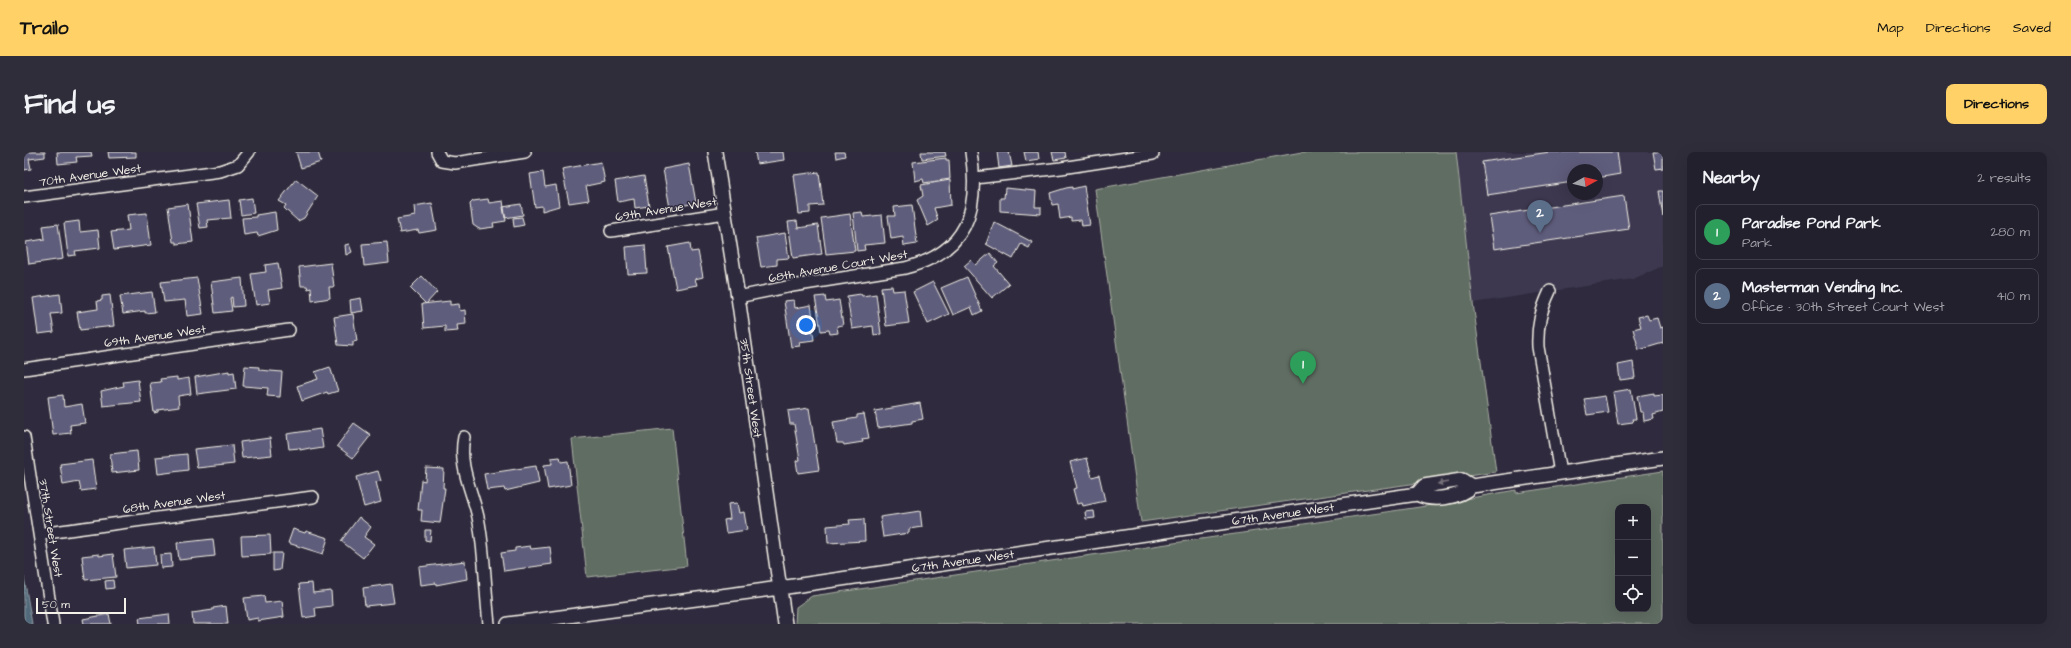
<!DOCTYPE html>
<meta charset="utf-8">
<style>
:root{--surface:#23202e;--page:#2f2d3a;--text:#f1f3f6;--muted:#a3a3aa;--line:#403e4a;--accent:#ffd166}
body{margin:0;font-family:"Architects Daughter",sans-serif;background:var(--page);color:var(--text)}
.controls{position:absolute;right:12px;bottom:12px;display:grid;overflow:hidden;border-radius:8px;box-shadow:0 4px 16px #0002}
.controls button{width:36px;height:36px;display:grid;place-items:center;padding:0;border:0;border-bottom:1px solid var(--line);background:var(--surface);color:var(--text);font:20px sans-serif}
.compass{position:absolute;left:1543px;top:12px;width:36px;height:36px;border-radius:50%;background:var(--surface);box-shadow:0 4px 16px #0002;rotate:82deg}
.scale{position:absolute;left:12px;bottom:10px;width:90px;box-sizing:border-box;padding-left:4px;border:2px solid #f4f1e8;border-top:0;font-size:11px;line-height:14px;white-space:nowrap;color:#f4f1e8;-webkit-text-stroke:3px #2f2a3d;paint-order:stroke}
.you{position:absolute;left:782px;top:173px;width:14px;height:14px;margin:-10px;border:3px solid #fff;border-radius:50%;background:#1a73e8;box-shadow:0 0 0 6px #1a73e833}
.badge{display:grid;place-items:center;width:26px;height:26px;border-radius:50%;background:var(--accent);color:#fff;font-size:13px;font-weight:700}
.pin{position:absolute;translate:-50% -33px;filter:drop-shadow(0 1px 2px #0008)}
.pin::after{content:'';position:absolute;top:21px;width:14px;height:12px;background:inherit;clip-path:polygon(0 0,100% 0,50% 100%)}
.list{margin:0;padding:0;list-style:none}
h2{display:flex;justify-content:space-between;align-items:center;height:52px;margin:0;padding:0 16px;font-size:17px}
h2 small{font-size:13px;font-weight:400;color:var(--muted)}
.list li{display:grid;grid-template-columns:26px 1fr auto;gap:12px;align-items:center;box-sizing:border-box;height:56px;margin:0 8px 8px;padding:0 8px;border:1px solid var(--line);border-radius:8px}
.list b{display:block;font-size:15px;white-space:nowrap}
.list p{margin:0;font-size:13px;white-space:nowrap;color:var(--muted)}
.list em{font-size:13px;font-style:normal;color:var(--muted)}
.icon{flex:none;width:22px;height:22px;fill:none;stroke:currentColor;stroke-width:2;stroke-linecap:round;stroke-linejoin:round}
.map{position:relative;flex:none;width:1639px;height:472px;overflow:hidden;border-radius:8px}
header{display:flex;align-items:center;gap:24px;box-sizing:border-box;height:56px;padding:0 20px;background:var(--accent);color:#111}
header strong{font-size:19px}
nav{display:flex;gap:22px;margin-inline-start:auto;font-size:14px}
.intro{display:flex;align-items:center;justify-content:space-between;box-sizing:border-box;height:96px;padding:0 24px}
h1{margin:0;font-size:28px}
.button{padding:10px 18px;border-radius:8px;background:var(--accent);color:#111;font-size:14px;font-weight:700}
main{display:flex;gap:24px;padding:0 24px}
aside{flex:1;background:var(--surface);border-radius:8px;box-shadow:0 4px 16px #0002}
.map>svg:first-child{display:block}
.built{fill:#3d3950;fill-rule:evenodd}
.green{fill:#606d62;stroke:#aaafa5;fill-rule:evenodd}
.water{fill:#51697a;stroke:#929fa6}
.building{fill:#5e5d7b;stroke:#f4f1e8}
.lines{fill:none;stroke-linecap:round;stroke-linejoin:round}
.minor-casing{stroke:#f4f1e8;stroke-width:14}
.tertiary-casing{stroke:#f4f1e8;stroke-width:16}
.minor{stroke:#2f2a3d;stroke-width:11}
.tertiary{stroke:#2f2a3d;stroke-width:13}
.oneway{fill:#747079}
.labels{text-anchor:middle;stroke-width:3;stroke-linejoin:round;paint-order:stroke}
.street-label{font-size:12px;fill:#f4f1e8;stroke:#2f2a3d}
</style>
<header>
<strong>Trailo</strong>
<nav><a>Map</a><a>Directions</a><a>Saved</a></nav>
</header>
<div class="intro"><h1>Find us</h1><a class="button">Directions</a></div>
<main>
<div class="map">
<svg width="1639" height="472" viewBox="0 0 1639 472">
<rect width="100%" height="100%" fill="#2f2a3d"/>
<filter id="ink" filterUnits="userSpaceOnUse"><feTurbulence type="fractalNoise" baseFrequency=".025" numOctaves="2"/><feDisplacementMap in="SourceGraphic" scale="8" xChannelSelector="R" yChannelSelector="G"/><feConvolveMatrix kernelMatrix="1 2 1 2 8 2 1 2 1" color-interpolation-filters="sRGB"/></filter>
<g filter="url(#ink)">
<path class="built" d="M1432,0H1639V114L1609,127L1449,151ZM1549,18H1573V42H1549Z"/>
<path class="green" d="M1278,0H1432L1449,151L1472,320L1117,370L1071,37Z
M648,276L663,414L563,425L548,287Z
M1639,319V472H771L772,455L788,444L1396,355L1492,338V341ZM1594,355H1624V457H1594Z"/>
<path class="water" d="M0,425L8,472H0Z"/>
<path class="building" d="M0,0H21V5L5,7L7,17L0,18Z
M33,0H67L68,4L52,5L53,10L34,12Z
M84,0H112V5L85,6Z
M272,0H294L297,10L277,16Z
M731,0H759L760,8L733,12Z
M811,0H820L821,4L812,6Z
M897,0H921L922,4L898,7Z
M973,0H988H985L988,14L975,16Z
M1000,0H1014L1015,7L1002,9Z
M1028,0H1041L1042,6L1030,8Z
M1526,0H1593L1596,22L1573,26V18H1549V30L1463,43L1458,10Z
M1629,0H1639V16L1632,17Z
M922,6V8H925L926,27L900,31L899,27L891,29L889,10Z
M577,10L581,30L562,34L565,48L545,51L538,17Z
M665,12L672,51L646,56L639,17Z
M519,20L521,35L532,33L535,54L518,59V54L511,55L506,22Z
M795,20L799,53L786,54V61L775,62L770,23Z
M620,24L625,54L611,56L610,47L594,50L591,29Z
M272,27L294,44L280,66L274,69L263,59L260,56L262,53L255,49Z
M926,28L927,53L910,56L914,68L904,74L893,48L899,44L897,33Z
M1060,34L1066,73L1058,74L1057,68L1047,69V65L1036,67L1034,52L1028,53L1026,41L1042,36L1048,35V37Z
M981,36L1012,39L1011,55H1017V62L976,59V46H980Z
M1635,39H1639V65Z
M1600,44L1605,77L1470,97L1465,64Z
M228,46L230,61L217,63L215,48Z
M464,47L465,51L479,49L482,69L469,71L470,75L455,77L449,73L446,52L449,49Z
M205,48L207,66L183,68L184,75L176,76L172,52Z
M408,51L413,78L395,81L394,78L376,81L373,67L391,64L390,54Z
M164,52L169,90L152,92V90H149L144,55Z
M497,52L499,63L481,66L479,55Z
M888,53L893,92L880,94L879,85L867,87L864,64H871L870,55Z
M251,60L253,78L234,84L233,81L220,83L218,66L232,65V63Z
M838,60L839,65L858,63L861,91L840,93L841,98L833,99L829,61Z
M123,61L127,93L90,98L87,80L105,78L103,63Z
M826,62L831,99L802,102L797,66Z
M498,65L500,73L490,75L489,66Z
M55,69L56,80L74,78L76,96L51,99L52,103L44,104L40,71Z
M773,69L774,76L794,73L798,102L769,106L764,70Z
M970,70L1008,90L1005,96L997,92L989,107L962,92Z
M34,72L39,107L5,112L2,90L21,87L19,74Z
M761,81L765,106L753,107V113L737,115L732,86Z
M363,90L365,111L340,114L338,92Z
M666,91L667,100L674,99L679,125L671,127L673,133L652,137L644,95Z
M325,92L328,100L322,103L321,93Z
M621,93L623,121L604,122L602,95Z
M966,101L974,111L970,114L985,132L968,146L940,114L947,108L952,113Z
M254,111L258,136L244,138L246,151L232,153L227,122L242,120L241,113Z
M307,111L310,135H305L306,146L288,149L287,136L284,137L283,134H277L275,115Z
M398,124L413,140L402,152L386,136Z
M943,125L958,159L950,163L947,155L929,163L917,136Z
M173,126L179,162L163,164L161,148L140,150L137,130Z
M218,126L220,154L209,155L208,145L206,146L208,159L191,161L187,130Z
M909,130L925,162L904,172L889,140Z
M868,134L869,139L880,138L885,171L862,174L857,135Z
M128,140L131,160L121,161V159L99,162L96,144Z
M36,142L38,161L27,162L30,180L14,182L9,146Z
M837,142L838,144L852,142L857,182L850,183L849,174L828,177L823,144Z
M86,143L90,174L56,178L53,160L74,157L73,149L78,148V144Z
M801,144L802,150L815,148L819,173L813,174L814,181L806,182L805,178L797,179L791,145Z
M337,146L339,159L327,161L326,148Z
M770,148L771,156L787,153L789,166L787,167L790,188L775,190L776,194L767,195L760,149Z
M426,149V153L435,152L436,159L441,158L442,172L433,173L434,179L421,180V174L400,176L398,152Z
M329,162L333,189L329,190V194L314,193L310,165Z
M1623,163L1625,168L1633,166L1636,176L1639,175V191L1615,198L1609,177L1617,175L1614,165Z
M1609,210L1611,226L1596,228L1594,213Z
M221,214L235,215V218L258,220L256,245L243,244L244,236L219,234Z
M306,215L314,239L304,242L303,240L278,249L273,234L294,227L291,220Z
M205,219V221L210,220L212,237L173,242L171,225Z
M153,225V228L165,226L167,242L154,244L155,255L134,258V260L130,261L126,231L137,230L136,227Z
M114,228L117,250L79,254L77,239L100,234L99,230Z
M1607,237L1612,267H1608L1609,270L1594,272L1589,240Z
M1630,241V244L1639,243V260L1629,263L1630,267L1620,269L1619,260H1616L1613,244Z
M39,243L40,255L58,252L61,271L46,273L47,281L29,283L24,245Z
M1581,244L1584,260L1563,263L1560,247Z
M896,251L899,267L888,269V271L854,276L851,259Z
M785,256L795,318L774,321L772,309L776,308L770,272H766L764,259Z
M840,262L845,286L838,287L839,290L820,293L819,291H813L809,270L833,266V263Z
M330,271L347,283L329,306L313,294Z
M296,277L299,296L286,298V296L276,298V296L265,297L263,282Z
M246,286L248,303L218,306L216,290Z
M208,293L210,312L173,316L170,297Z
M113,299L115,318L88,321L86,302Z
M163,302L164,318L134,322L132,305Z
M536,305L537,310L544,309L547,333L524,337L520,313L528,312L527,306Z
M1063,306L1068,325L1075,323L1081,349L1059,354L1058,351L1053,352L1049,337L1053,336L1046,310Z
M68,308L72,337L57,339L55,330L39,333L36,312Z
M512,314L515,331L481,339L480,336L463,338L460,322Z
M402,316L420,317L419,336H421L416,371L397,369L398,358H394L397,328L401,329Z
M354,319L357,329L352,330L357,350L340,355L332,325Z
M713,351L715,361L720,360L723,378L702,381L700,368L706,367L704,352Z
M896,359L898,375L885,377V381L859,385L856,365Z
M1070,359L1071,366L1062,367L1061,360Z
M335,365L347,375L340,385L350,392L339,406L317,389Z
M840,367L841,389L804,391L803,374L826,372L825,368Z
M269,377L281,381L282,379L304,386L299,402L264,391Z
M401,378H407L406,389L401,388Z
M246,383L247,402L218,404L217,384Z
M189,387L191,404L155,408L153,391Z
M506,394L507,397L526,395L528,412L480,419L477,401L491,399V396Z
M130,395L132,413L102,416L100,398Z
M249,401H258L256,418L249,419Z
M75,402V404L89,402L92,425L61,428L58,404Z
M147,402L148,415L137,416L136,403Z
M441,409L443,427L412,433V431L397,433L395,415Z
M89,428L90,436L82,437L81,429Z
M288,431L289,441L307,439L308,454L291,456L292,464L279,466L275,432Z
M367,432L370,451L341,454L339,436Z
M240,444L241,451L258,449L260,465L234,469V466L223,468L220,446Z
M202,454L204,472H169L168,461L189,458V456Z
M85,462L87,472H60L59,467Z
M145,462L146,472H116L115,466Z"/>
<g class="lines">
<defs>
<path id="minor" d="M413,0L418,9L431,11L501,0
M951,26L1037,16L1129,2V0
M0,45L196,19L214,13L225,0
M587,79L701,61
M1526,139C1517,158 1513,174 1514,195L1536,321
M714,145L768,134L881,116C943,100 956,59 947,0
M0,217L265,178
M0,285L29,472
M440,285C434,314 448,338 454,365C461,400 461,437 465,472
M15,382L289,345"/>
<path id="tertiary" d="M691,0L714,145L761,472
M1393,342L1400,334L1438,328L1448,334
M484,472L756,436L1393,342C1409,350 1435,346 1448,334L1639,306"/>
</defs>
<use href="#minor" class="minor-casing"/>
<use href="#tertiary" class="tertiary-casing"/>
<use href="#minor" class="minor"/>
<use href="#tertiary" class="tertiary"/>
</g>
<defs><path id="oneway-solid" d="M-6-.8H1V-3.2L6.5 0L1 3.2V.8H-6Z"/></defs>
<use class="oneway" href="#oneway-solid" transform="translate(1419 331) rotate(172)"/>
</g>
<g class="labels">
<g class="street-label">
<text transform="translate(66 23) rotate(-8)" y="4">70th Avenue West</text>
<text transform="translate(642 57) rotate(-9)" y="4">69th Avenue West</text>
<text transform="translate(814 114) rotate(-10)" y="4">68th Avenue Court West</text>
<text transform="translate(131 184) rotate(-8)" y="4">69th Avenue West</text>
<text transform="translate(727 236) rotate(82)" y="4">35th Street West</text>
<text transform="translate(150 350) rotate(-8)" y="4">68th Avenue West</text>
<text transform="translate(1259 362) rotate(-8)" y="4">67th Avenue West</text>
<text transform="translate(27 376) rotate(81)" y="4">37th Street West</text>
<text transform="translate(939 409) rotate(-8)" y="4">67th Avenue West</text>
</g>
</g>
</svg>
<div class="controls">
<button>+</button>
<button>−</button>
<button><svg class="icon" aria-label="locate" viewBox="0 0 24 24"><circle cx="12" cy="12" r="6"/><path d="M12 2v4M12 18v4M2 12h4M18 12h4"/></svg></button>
</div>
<svg class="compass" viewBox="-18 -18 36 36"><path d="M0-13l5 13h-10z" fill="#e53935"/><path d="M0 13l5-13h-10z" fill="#a3a3aa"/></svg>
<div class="scale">50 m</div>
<div class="you"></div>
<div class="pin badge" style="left:1279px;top:232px;background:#2e9e5b">1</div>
<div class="pin badge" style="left:1516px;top:81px;background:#5c6f8a">2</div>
</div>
<aside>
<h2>Nearby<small>2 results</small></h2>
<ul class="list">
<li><span class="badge" style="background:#2e9e5b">1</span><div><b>Paradise Pond Park</b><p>Park</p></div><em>280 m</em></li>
<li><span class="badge" style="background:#5c6f8a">2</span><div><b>Masterman Vending Inc.</b><p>Office · 30th Street Court West</p></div><em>410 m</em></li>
</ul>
</aside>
</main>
